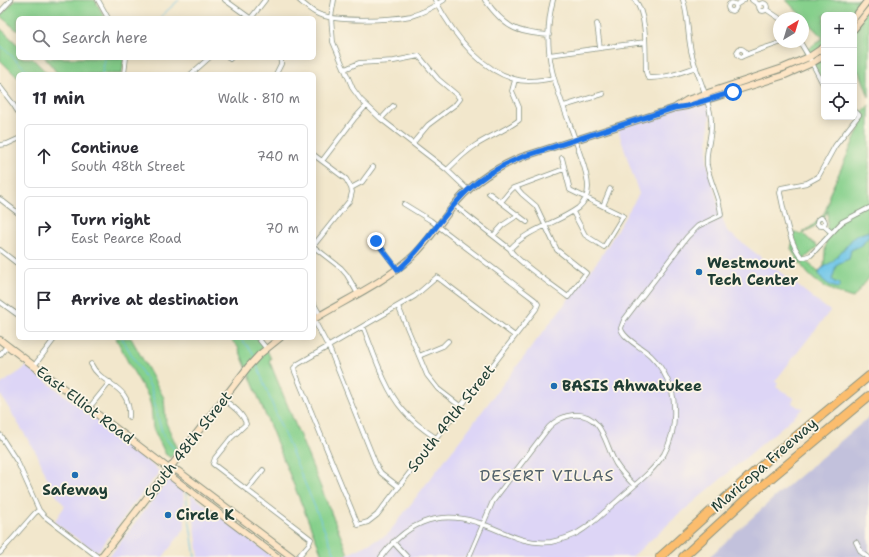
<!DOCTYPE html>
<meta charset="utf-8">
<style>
:root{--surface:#fff;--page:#f7f7f7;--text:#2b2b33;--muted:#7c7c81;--line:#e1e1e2}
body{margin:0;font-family:"Shantell Sans",sans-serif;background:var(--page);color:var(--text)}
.controls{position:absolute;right:12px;top:12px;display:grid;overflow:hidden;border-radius:6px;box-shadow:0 2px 10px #0003}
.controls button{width:36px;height:36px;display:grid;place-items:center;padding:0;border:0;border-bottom:1px solid var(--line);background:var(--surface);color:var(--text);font:20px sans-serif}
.compass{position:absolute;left:773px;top:12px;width:36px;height:36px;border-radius:50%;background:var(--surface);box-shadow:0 2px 10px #0003;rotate:38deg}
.stop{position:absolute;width:12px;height:12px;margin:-9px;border:3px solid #1a73e8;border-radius:50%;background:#fff}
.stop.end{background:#1a73e8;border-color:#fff;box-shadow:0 1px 4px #0008}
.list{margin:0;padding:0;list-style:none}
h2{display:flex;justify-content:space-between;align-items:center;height:52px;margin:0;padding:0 16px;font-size:17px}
h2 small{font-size:13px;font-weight:400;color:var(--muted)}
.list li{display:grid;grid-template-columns:26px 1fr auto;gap:12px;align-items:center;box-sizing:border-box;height:64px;margin:0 8px 8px;padding:0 8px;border:1px solid var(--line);border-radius:6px}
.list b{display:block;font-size:15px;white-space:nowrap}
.list p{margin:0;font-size:13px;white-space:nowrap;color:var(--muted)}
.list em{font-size:13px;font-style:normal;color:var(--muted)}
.icon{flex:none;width:22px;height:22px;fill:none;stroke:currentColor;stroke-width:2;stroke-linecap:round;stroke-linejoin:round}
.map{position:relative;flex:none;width:869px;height:557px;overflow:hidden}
.search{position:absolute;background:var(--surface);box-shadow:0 2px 10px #0003;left:16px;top:16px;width:300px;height:44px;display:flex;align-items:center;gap:10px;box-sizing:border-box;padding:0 14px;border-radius:6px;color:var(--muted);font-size:15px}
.panel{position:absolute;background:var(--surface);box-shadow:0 2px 10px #0003;left:16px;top:72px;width:300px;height:268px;border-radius:6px}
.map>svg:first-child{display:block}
.built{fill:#ddd5f6}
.industrial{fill:#c2c1dc}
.green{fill:#86d08c;stroke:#528660;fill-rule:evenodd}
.water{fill:#6bc4e9;stroke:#45808e}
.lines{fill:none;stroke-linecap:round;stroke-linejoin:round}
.stream{stroke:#6bc4e9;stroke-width:1}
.minor-casing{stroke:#889280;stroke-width:5.5}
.secondary-casing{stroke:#889280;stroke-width:8}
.motorway-casing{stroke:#889280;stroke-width:10}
.minor{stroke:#fff;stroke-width:4}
.secondary{stroke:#fde5c5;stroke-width:6}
.motorway{stroke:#fbbd6e;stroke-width:8}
.route{stroke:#1a73e8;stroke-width:5}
.poi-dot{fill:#1f6fb2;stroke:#fcf5e5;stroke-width:1.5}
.labels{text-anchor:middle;stroke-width:3.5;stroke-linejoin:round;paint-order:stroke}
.poi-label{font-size:15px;font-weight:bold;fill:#1f3d34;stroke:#fcf5e5;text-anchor:start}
.street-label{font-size:15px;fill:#1f3d34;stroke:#fcf5e5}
.neighbourhood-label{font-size:16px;letter-spacing:1px;fill:#50606a;stroke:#fcf5e5}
</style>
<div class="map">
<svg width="869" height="557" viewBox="0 0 869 557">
<rect width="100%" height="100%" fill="#fcf5e5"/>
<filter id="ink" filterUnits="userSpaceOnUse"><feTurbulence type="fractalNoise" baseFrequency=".025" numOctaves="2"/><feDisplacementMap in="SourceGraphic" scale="8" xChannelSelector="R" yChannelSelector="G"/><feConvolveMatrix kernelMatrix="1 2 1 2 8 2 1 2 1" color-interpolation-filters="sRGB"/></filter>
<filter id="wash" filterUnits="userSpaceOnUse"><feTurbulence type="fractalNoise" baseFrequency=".012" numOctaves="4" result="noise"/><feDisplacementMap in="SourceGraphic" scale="16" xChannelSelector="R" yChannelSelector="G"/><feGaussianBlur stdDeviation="0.9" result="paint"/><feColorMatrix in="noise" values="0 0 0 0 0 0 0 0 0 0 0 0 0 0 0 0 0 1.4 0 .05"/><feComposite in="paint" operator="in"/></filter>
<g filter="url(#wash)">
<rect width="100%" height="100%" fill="#f2e7cc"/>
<path class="built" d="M705,97L710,114L707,161L721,215L727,231L830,311L775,381L778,384L776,387L794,398L792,403L798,407L804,408L675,518L632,557H342L387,535L600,258L639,194L620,136L618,126Z
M26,366L139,452L144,458L159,471L158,475L150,483L130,508L124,518L98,551L93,550L54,522L65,506L52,490L38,456L0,394V385L22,370Z
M171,480L183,488L185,528L163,557H109L167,481Z
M192,495L273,557H199L191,497Z"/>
<path class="industrial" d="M869,417V557H709L777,495Z"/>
<path class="green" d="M15,0H95L105,18H18V31L0,16Z
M786,0H869V97L860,72L854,71V15H824V79L821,80L805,51L823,38Z
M0,28L18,45V58H32L48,74H18V78L0,60Z
M45,58H124L122,74H58Z
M869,105V278L853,298C836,293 816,285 805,270C800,264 795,256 791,249L795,232L801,234C817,223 828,215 829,195L861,125L859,115ZM828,210L824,266L818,272L806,261L805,258L818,247L803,234L821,222Z
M116,338H131L164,398L166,423L178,449L170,458L167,455H166L153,428L151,406L148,396L130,366Z
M229,338H258L266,348L271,359L269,360L348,554L344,557H323L238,347Z"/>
<path class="water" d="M869,231V236L862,245L851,250L849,259C831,266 838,264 832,279L834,282L840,283L839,288C832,288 822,281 819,274L820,270L833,261L855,236Z"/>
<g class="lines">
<path class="stream" d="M159,18L179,0
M0,45L31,74
M102,74L105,58
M122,338L151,388L159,422L163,435L174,449
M240,338L252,351L254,356
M256,363L282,429L336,557
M186,492L189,518L195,557"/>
</g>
</g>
<g filter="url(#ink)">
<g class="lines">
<defs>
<path id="minor" d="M98,0L108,18
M225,0L250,18
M299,0C304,4 310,10 316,13C335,23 390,20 411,16C422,13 435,6 444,0
M334,0L331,17L333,42L353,89L361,100L381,119L447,170L468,190
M435,0C452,32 477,68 514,79C527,83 542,80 554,78
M485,0C505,27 515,33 549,35
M635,0C648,17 645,51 646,72L648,78C664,79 681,72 696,67
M752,0L759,5
M728 7a4 4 0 1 1 8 0a4 4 0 1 1-8 0Z
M759 7a4 4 0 1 1 8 0a4 4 0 1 1-8 0Z
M736,5L744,0
M767,10L779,18
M0,12L11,0
M251,18L265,0
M597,24L600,48
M800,42L809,57L824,86
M745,54V51L742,49H739L737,52L738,55L741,57C753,51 769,47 782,42
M549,55L645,42
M229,58L230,59
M345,69L359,63L394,61L419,56L438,79L457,95L460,99L456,104L428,125L413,143
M124,74L126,58
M191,74L209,58
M276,74L281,64V58
M0,87L13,104L18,112
M564,106L603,94
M854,110L859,115L835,146L818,177L807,183L781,188L780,193C785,214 788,241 802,258L811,255L842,222L869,208
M381,119L393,106
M0,145L7,144L18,139
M314,155L346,179L351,188
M562,158L570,190L623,216L604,247L585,235L573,212
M322,161L354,119L366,106
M447,170C456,161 465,152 476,145C490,136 506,130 519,120V107L512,91L515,80
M489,193L527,222
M0,199L18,213
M501,202L510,191L513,188L564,169
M404,204L430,220L535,300L538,304L536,309L377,515L368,522L358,525L295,372L294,368L298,364L415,296L437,277L515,336
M454,205L510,249C513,259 557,288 568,297L586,273L557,250L536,206L522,194L516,187
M603,206L610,189
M817 222a4 4 0 1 1 8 0a4 4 0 1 1-8 0Z
M823,225L832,233
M494,235L503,225L518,215
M376,241L398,270
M314,245L350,200L352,192L351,188L362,182L373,167
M314,247L341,268L347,275L358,294
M510,249C529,228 556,224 578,208C584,203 588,195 588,187C588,174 582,161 578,148C570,123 558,96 552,70C547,47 547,23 553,0
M0,250L18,264
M0,302L18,315
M314,304L320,315
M398,306L427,375L438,389L460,406
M314,320L330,350L377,467L381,473L399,487
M363,326C373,351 385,390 403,410C412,421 424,430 436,438
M258,338L266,348
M0,355L7,346
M419,356L443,346L448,341
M91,364C102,387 131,383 129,417
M34,366L55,338
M223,399C232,406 243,413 246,424L231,438L215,458L213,464L311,539L309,544L298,557
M89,408L110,382
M0,435L18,463L39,510L44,516L98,557
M247,490L263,470
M393,542L407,557
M856,542L861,552L868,557
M0,553L35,513L39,510
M381,557C405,525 435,509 476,522C504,530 519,545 551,542C560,540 571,537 579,532C593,524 605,511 617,501C633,486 652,473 664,454C672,440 675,423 674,407C674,389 664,369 651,356C643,348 622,338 621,328L624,320L687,237L698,226L721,215C720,198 710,183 707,165C705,150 713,135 711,119C709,97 697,76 692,55C687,37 689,18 683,0
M469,557L493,501L549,427C556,420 563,416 573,415C603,412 605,446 616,464C621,472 628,479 634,485"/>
<path id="secondary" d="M854,18L868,0
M854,29L869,10
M676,107L687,100L783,68L809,57L824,47
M314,319C347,299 383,283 412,257C427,243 439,224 452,208C470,184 495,168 522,157L675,108L687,106L700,102L785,75L812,63L824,56
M0,340L169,469L178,471L292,557
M169,469L173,478L277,557
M101,557L248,367L260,354L280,338"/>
<path id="motorway" d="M660,557L771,457L869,376
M683,557L746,499L869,396"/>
</defs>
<use href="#minor" class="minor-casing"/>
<use href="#secondary" class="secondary-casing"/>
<use href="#motorway" class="motorway-casing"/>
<use href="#minor" class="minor"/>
<use href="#secondary" class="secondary"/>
<use href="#motorway" class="motorway"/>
</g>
</g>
<g class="lines" filter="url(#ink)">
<path class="route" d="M376,241L398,270C426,246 441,216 467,191C483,175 502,165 522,157L674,108L687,106L733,92"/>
</g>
<g class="poi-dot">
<circle cx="699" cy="272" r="4"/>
<circle cx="554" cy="386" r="4"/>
<circle cx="75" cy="475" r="4"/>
<circle cx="168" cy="515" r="4"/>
</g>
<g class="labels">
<g class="poi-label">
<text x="707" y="268">Westmount<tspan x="707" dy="17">Tech Center</tspan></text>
<text x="562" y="391">BASIS Ahwatukee</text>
<text x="75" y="495" text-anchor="middle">Safeway</text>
<text x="176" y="520">Circle K</text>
</g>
<g class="street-label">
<text transform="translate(85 405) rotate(37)" y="5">East Elliot Road</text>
<text transform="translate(451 418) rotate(-52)" y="5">South 49th Street</text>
<text transform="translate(188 445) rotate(-52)" y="5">South 48th Street</text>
<text transform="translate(764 465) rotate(-41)" y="5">Maricopa Freeway</text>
</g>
<g class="neighbourhood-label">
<text x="547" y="481">DESERT VILLAS</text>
</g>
</g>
</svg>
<div class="controls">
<button>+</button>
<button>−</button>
<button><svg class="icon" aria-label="locate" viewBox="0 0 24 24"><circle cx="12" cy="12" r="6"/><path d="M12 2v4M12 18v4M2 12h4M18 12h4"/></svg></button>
</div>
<svg class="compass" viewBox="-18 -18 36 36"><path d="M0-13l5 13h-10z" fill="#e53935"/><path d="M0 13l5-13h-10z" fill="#7c7c81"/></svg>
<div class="stop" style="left:733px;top:92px"></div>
<div class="stop end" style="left:376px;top:241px"></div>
<div class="search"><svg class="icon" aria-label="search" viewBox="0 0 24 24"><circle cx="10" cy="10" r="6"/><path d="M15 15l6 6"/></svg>Search here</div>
<section class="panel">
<h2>11 min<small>Walk · 810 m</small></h2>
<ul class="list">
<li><svg class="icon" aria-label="ahead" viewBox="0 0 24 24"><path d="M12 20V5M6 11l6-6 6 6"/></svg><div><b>Continue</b><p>South 48th Street</p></div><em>740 m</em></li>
<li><svg class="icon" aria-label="right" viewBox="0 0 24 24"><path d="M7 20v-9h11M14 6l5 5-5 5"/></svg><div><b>Turn right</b><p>East Pearce Road</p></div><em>70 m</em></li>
<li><svg class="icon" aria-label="arrive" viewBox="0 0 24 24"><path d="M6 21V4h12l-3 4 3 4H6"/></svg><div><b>Arrive at destination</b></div></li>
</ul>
</section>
</div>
